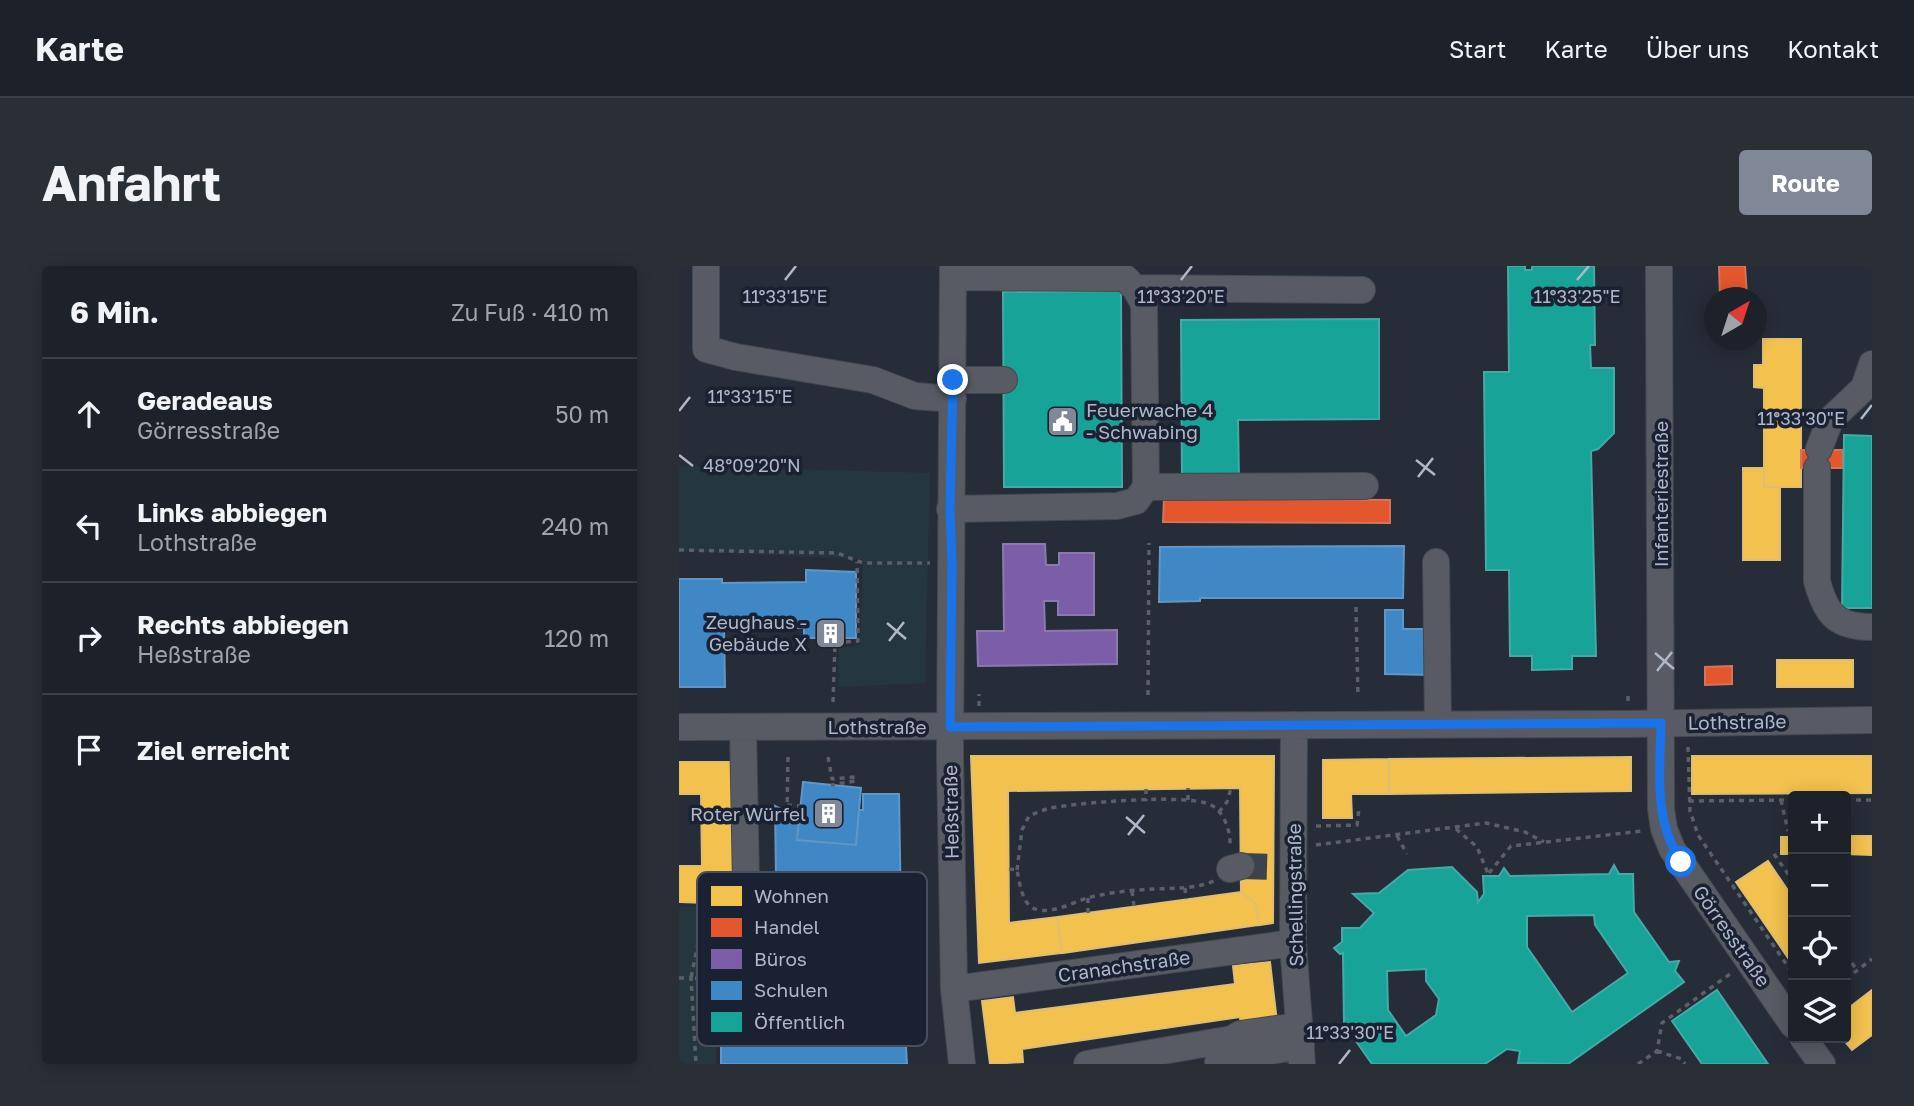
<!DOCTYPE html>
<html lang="de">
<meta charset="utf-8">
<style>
:root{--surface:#1d222a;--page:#2a2f36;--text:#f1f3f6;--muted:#a0a4a8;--line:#3b3f47;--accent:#808796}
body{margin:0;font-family:"Golos Text",sans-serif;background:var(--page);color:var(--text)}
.controls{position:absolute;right:21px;bottom:21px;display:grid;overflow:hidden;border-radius:7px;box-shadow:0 4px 18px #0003}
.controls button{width:63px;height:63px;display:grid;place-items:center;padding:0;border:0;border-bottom:2px solid var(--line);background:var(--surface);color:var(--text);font:35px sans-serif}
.compass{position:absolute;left:1025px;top:21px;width:63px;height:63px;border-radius:50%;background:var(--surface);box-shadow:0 4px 18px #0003;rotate:39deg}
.stop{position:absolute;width:21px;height:21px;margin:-16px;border:5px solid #1a73e8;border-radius:50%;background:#fff}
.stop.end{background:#1a73e8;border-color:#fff;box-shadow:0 2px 7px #0008}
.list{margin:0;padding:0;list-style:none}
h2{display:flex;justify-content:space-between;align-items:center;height:91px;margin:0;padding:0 28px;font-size:30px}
h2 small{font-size:23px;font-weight:400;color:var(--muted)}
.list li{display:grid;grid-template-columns:46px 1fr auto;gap:21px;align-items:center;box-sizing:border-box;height:112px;padding:0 28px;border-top:2px solid var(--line)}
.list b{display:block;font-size:26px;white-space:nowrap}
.list p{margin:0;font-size:23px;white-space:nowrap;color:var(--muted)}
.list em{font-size:23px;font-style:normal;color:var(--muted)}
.icon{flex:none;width:38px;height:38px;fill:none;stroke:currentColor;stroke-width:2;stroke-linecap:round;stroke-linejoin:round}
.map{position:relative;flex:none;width:1193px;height:798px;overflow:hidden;border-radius:7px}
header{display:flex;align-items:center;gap:42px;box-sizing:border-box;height:98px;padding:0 35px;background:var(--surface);border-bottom:2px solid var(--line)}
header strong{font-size:33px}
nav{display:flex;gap:38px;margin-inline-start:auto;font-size:24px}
.intro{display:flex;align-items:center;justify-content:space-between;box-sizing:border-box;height:168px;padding:0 42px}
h1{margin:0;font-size:49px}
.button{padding:18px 32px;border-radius:7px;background:var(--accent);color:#fff;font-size:24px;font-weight:700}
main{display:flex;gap:42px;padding:0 42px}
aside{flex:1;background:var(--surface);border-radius:7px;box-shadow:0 4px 18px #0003}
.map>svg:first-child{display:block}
.green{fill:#24373e}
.homes{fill:#f2c14e;stroke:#debe73;stroke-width:2}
.shops{fill:#e4572e;stroke:#d4745c;stroke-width:2}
.offices{fill:#7b5ea7;stroke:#8b79b1;stroke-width:2}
.schools{fill:#3f88c5;stroke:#6196c6;stroke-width:2}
.public{fill:#17a398;stroke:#45a9a7;stroke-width:2;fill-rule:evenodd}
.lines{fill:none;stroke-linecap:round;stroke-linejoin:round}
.minor-tunnel{stroke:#3c424e;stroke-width:26;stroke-dasharray:26 13;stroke-linecap:butt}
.minor-casing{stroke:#444850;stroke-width:28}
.path{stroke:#5a5f68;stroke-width:3.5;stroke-dasharray:5 5;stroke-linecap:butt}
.minor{stroke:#585b64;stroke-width:26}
.route{stroke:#1a73e8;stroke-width:9}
.ticks{fill:none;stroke:#b0b7c9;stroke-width:2.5}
.labels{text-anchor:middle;stroke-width:7;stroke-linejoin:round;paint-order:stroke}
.poi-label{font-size:19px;fill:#b0b7c9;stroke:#1a2132;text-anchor:end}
.street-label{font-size:19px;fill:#b0b7c9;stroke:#1a2132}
.key{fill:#1a2132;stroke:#474e5f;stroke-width:2}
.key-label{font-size:19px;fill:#b0b7c9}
.ticks-label{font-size:18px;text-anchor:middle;fill:#b0b7c9;stroke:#1a2132;stroke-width:7;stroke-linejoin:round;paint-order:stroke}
</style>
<header>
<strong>Karte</strong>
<nav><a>Start</a><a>Karte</a><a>Über uns</a><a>Kontakt</a></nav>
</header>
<div class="intro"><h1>Anfahrt</h1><a class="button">Route</a></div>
<main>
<aside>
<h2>6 Min.<small>Zu Fuß · 410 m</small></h2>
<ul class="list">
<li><svg class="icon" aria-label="ahead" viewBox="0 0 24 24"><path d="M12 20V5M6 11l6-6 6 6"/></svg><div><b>Geradeaus</b><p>Görresstraße</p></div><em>50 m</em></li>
<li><svg class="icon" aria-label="left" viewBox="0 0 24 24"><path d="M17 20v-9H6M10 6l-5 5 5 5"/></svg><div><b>Links abbiegen</b><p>Lothstraße</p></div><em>240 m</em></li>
<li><svg class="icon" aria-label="right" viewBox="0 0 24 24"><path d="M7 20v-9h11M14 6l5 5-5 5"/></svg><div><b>Rechts abbiegen</b><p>Heßstraße</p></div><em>120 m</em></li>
<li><svg class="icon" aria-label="arrive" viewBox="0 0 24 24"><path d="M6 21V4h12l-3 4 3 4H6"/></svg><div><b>Ziel erreicht</b></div></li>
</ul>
</aside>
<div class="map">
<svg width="1193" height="798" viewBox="0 0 1193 798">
<rect width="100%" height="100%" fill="#272d38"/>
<path class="green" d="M0,200L251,207L246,417L159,421L160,382L181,379L184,293L0,285Z
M0,641H35L37,798H0Z"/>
<path class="homes" d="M1084,73H1122V221H1085V122L1075,121V99H1084Z
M1064,202H1085V221H1101V294H1064Z
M1098,394H1174V421H1098Z
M292,490H595L594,657L580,659L577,638L562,626L561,522L329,525L330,657L378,651L383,687L300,697Z
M1013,490H1193V527L1013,528Z
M952,491V525L710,528V493Z
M710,493V528H672L673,552H644V494Z
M0,496H56L57,638L0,636V600H23L22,528H0Z
M1167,570H1193V589L1167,588Z
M1102,571H1114V588H1102Z
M1089,595L1114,632V699L1057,616Z
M562,626L577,638L580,659L383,687L378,651Z
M591,696L598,756L562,762L561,751L343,783L344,796L311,798L303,735L334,731L336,747L556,718L554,700Z
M1193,724V769L1173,784L1163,772H1167V744Z"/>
<path class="shops" d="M1040,0H1066L1068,30L1041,31Z
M1122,184H1164V202H1122Z
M485,232L711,234V257L484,256Z
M1053,400V418L1026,419V401Z"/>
<path class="offices" d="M324,278H366L367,299H380V287H415V349H379V335H365L366,365L438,364V398L299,400L298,365H325Z"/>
<path class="schools" d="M725,280L724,332H521V335L480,336L481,281Z
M127,304L177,306V372H125V362H45L46,421H0V313H43V317L127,316Z
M706,344H724V363H752L753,409L706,408Z
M124,516L182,522L177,579L118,574Z
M184,528H220L223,711L228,798H42V670L53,669V665H97V628L102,619L97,610L96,540L120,552L118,574L177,579L180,544H184Z"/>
<path class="public" d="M829,0H846V4H853V0H915L916,79H911L912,102H935V167L919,183L912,185L917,390H893V403L853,404V390H831L830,304H807L805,106H830Z
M442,25L443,221H325L324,26Z
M700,53V153L559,154L560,214H503L502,54Z
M1165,169L1193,170V342H1163Z
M935,599L940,608H954L955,646L990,696L1000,695L996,705L1005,716L889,798L839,797L841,785L828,783L806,798H693L665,758L664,687L661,688L655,682L663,676V662H681L695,647L674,628L700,627L729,604L773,601L798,626L799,636L805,628L804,610H820L825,602L831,610L930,608ZM915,649L916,659L949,707L893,746L848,681V650ZM747,703V715L760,733L757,749L727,770L709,744L708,705Z
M1038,724L1089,798H1023L993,755Z"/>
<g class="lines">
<path class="minor-tunnel" d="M562,600L594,601"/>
<defs>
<path id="minor" d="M27,0V83L57,91L194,114L236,130L274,133
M274,0L271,488L275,723L283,798
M980,0L982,543L985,563L993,583L1114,759
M456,22L683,24
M274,114H325
M1140,183L1151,154L1185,122L1193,98
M1138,202V315C1147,349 1158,361 1193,361
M467,221L686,220
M271,243L438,240L457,235L467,221L465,38L456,22L446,12L274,11
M757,296L759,458
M615,459L614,677L623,798
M0,461L949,458L1193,454
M64,461L67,617
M551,603L562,600
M275,723L614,677
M1124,772L1143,798
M539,796L622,779
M408,798L553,773L561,768L620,760"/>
</defs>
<use href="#minor" class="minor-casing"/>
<path class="path" d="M0,284L158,287L184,297H251
M677,341L679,431
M469,429L470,277
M949,435V425
M154,436L156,377L179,375L178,296
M300,440V428
M1009,481L1011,545L1019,569L1114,708
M149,491L153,513L176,511V515L152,519
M467,523V535
M509,534V522
M1102,534L1109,565
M1167,534H1193
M1010,535L1114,534
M108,539L121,540
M108,546L109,490
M540,546L548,536L552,522
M637,560L678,559L680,542
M777,563L798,581L810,610
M718,570L728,588
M637,579L807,557L846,566L865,576
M1095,588L1114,615
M330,603L338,604C341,618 343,642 360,644C377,647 396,635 412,631C433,626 455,624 476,623C497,622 516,623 535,615
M338,604L343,564L350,550C357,547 364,544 371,542C399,537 509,527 532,539C546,546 552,567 551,581
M810,607L832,580L963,565
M506,622L507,633
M453,625L455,640
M409,632V647
M1167,689L1178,704
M223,711L244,709
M0,712H12L17,798
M41,713L12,712L21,668L26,662L77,654L83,648V632
M1167,713L1193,693
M1159,772L1163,777
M978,785L1003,793L1006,798
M959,798L978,785L983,757L1051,708"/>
<use href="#minor" class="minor"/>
</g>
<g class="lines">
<path class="route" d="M274,114L271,243L273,298L271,461L982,457C981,506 974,553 1002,596"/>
</g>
<path class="ticks" d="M106,14L117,0M502,14L513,0M898,14L910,0M0,145L11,131M1182,153L1193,139M0,189L14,200M737,194L756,209M739,211L754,192M208,357L227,373M210,375L225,356M976,387L995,403M978,405L993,386M447,551L466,567M449,569L465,549M660,798L671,784"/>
<defs>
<symbol id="civic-square" viewBox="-11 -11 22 22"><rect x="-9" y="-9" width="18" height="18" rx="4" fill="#808796" stroke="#1a2132"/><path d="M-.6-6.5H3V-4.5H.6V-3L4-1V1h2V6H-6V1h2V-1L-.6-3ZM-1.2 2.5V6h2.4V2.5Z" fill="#fff"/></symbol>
<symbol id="building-square" viewBox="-11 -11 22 22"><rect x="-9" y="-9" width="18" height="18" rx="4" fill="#808796" stroke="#1a2132"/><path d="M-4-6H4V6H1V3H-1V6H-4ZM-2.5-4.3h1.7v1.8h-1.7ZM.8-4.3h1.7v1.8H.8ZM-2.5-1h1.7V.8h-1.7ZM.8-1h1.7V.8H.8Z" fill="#fff"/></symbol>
</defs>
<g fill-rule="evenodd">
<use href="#civic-square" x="366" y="138" width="35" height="35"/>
<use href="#building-square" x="134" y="350" width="35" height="35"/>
<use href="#building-square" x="132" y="530" width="35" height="35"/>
</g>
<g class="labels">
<g class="poi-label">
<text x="407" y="151" text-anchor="start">Feuerwache 4<tspan x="407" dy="22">- Schwabing</tspan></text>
<text x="128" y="363">Zeughaus -<tspan x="128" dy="22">Gebäude X</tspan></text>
<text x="127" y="555">Roter Würfel</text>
</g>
<g class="street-label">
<text transform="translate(982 228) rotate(-90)" y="7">Infanteriestraße</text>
<text transform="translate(1058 456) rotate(-1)" y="7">Lothstraße</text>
<text x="198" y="468">Lothstraße</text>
<text transform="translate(272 546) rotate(-91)" y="7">Heßstraße</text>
<text transform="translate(616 629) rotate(-91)" y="7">Schellingstraße</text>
<text transform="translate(1053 670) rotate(55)" y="7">Görresstraße</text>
<text transform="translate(445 700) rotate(-8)" y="7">Cranachstraße</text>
</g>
</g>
<rect x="18" y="606" width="230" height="174" rx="10" class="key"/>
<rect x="32" y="620" width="31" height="20" fill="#f2c14e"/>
<rect x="32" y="652" width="31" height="19" fill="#e4572e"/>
<rect x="32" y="683" width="31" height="20" fill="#7b5ea7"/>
<rect x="32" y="715" width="31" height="19" fill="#3f88c5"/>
<rect x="32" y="746" width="31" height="20" fill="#17a398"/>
<g class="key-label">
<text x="75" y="637">Wohnen</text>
<text x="75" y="668">Handel</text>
<text x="75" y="700">Büros</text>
<text x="75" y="731">Schulen</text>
<text x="75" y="763">Öffentlich</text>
</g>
<g class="ticks-label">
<text x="106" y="37">11°33'15"E</text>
<text x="502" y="37">11°33'20"E</text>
<text x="898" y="37">11°33'25"E</text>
<text x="71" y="137">11°33'15"E</text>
<text x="1122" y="159">11°33'30"E</text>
<text x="73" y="206">48°09'20"N</text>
<text x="671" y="773">11°33'30"E</text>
</g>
</svg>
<div class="controls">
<button>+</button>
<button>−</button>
<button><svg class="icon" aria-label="locate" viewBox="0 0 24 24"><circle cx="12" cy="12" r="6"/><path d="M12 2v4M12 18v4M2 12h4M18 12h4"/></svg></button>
<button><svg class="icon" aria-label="layers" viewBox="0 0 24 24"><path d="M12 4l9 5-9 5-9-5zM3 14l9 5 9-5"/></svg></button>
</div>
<svg class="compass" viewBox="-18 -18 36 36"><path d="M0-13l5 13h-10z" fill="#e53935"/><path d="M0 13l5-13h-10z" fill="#a0a4a8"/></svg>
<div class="stop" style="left:1002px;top:596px"></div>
<div class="stop end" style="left:274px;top:114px"></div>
</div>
</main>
